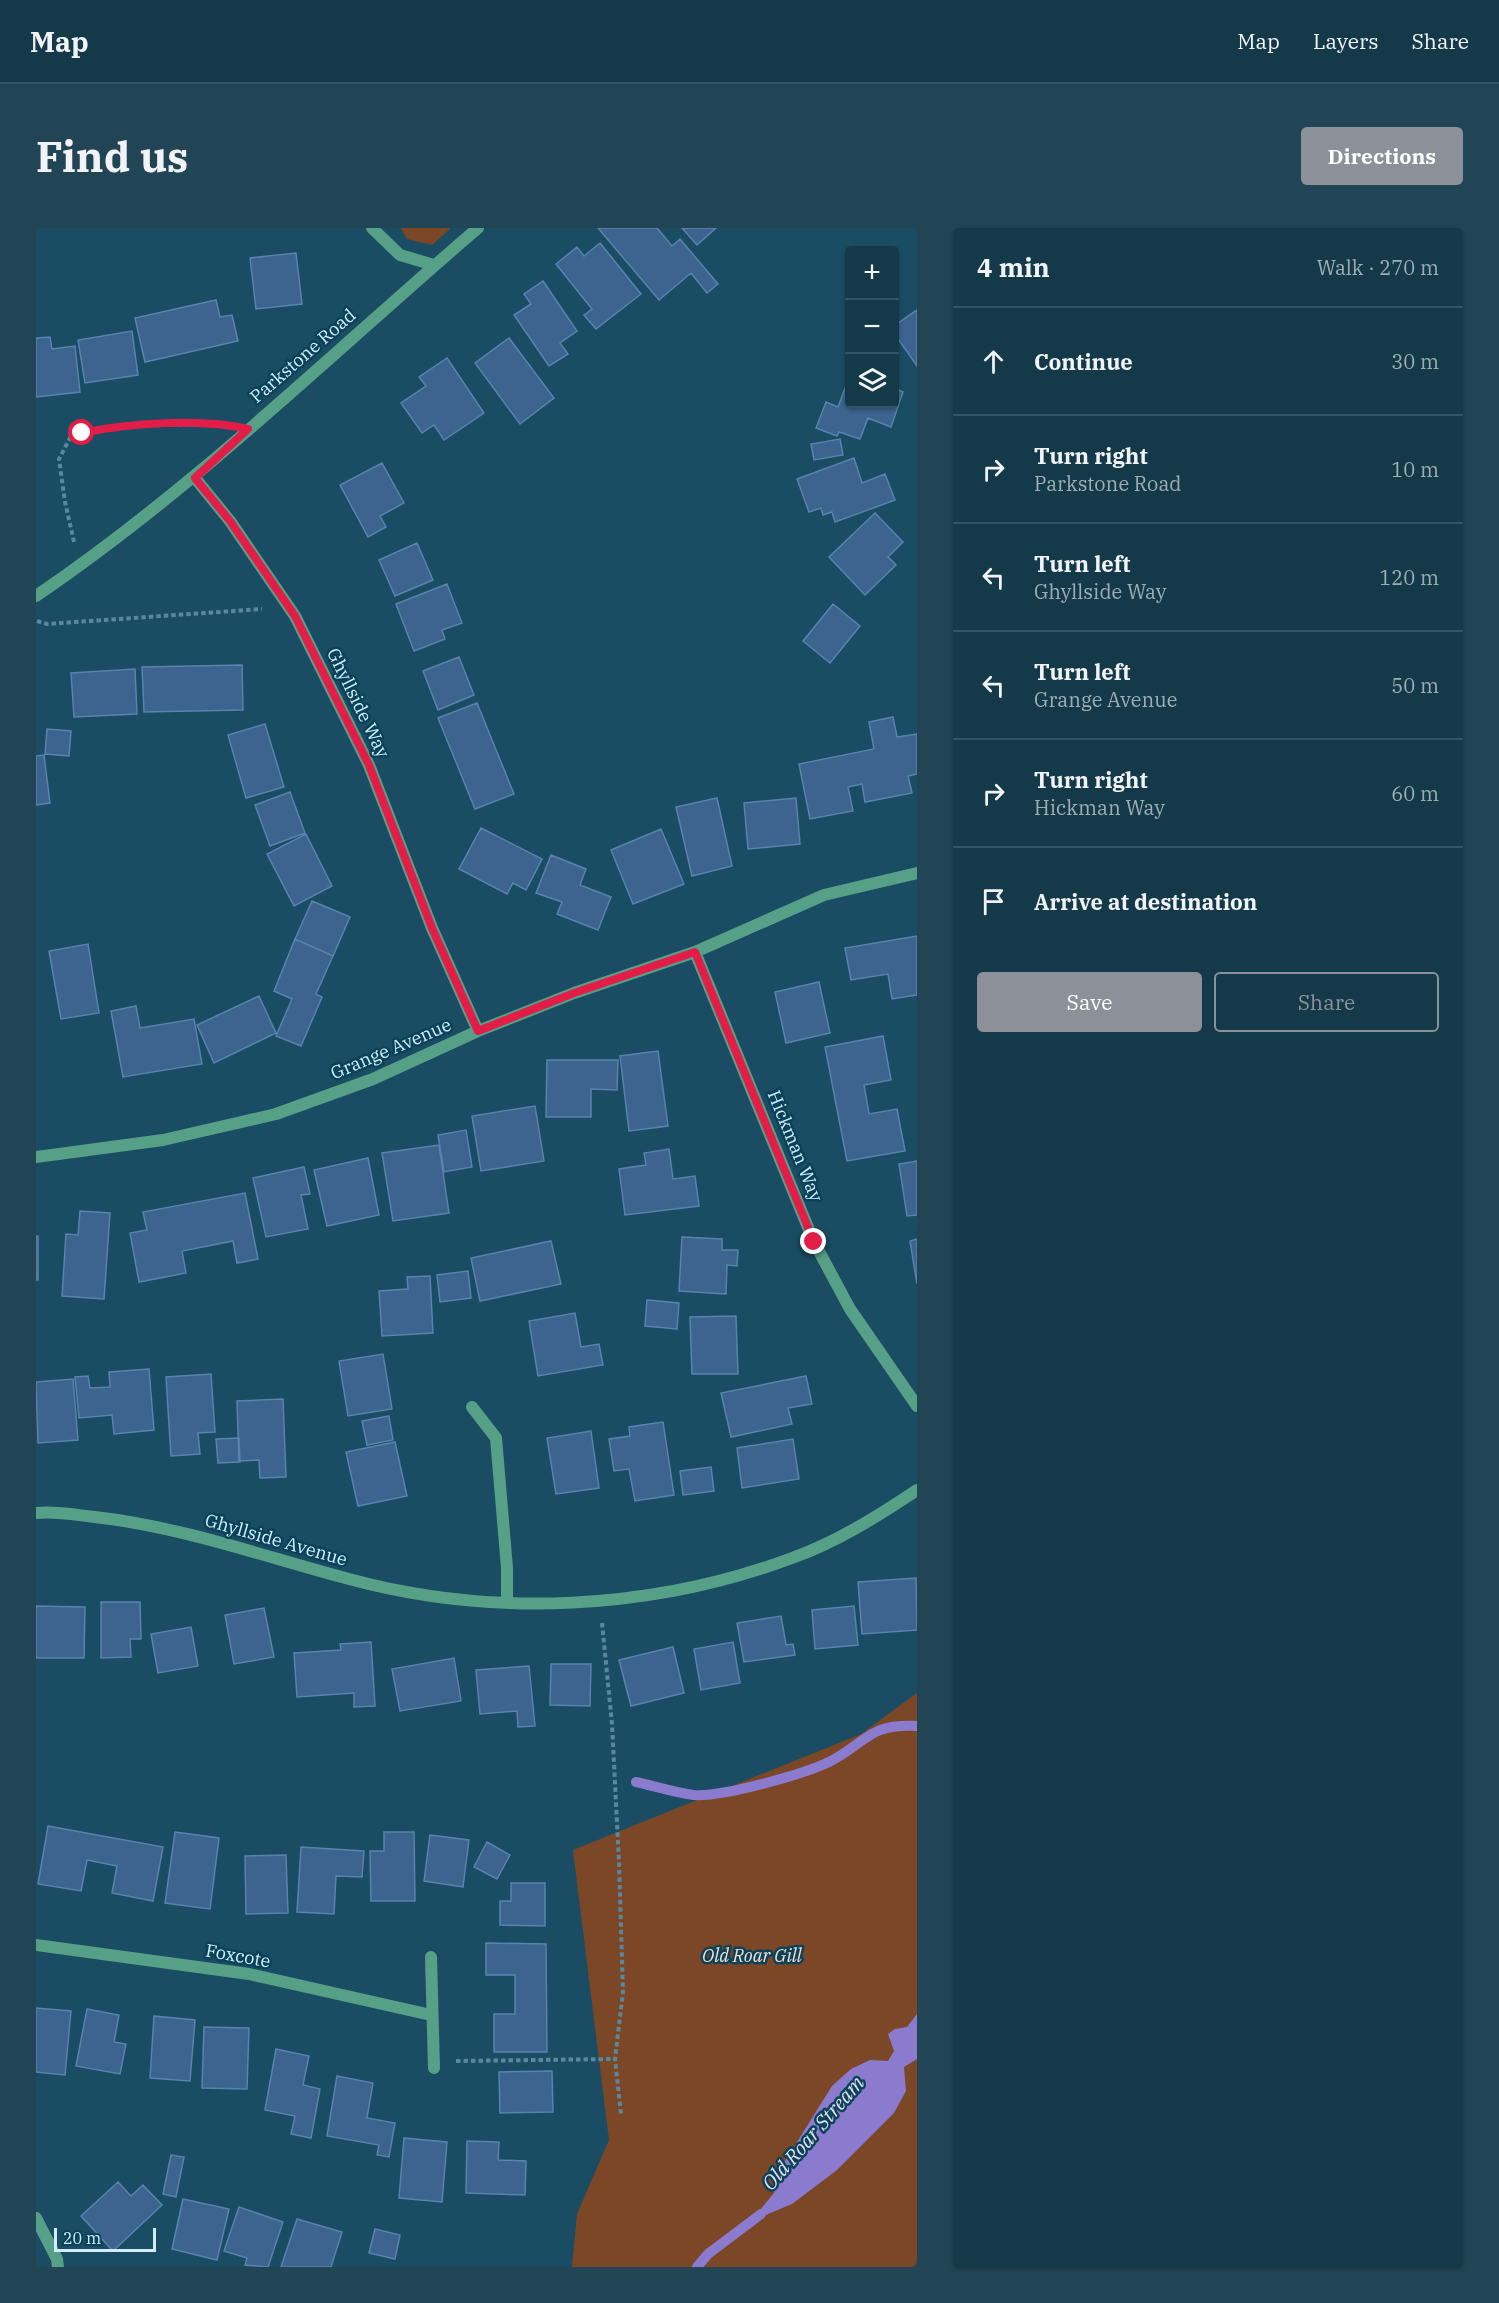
<!DOCTYPE html>
<meta charset="utf-8">
<style>
:root{--surface:#143a4a;--page:#214554;--text:#f1f3f6;--muted:#9dadb5;--line:#335462;--accent:#8c9099}
body{margin:0;font-family:"IBM Plex Serif",serif;background:var(--page);color:var(--text)}
.controls{position:absolute;right:18px;top:18px;display:grid;overflow:hidden;border-radius:6px;box-shadow:0 2px 4px #0004}
.controls button{width:54px;height:54px;display:grid;place-items:center;padding:0;border:0;border-bottom:2px solid var(--line);background:var(--surface);color:var(--text);font:30px sans-serif}
.scale{position:absolute;left:18px;bottom:15px;width:102px;box-sizing:border-box;padding-left:6px;border:3px solid #ceeeff;border-top:0;font-size:16px;line-height:21px;white-space:nowrap;color:#ceeeff;-webkit-text-stroke:4px #0c4258;paint-order:stroke}
.stop{position:absolute;width:18px;height:18px;margin:-14px;border:4px solid #e11d48;border-radius:50%;background:#fff}
.stop.end{background:#e11d48;border-color:#fff;box-shadow:0 2px 6px #0008}
.list{margin:0;padding:0;list-style:none}
h2{display:flex;justify-content:space-between;align-items:center;height:78px;margin:0;padding:0 24px;font-size:26px}
h2 small{font-size:20px;font-weight:400;color:var(--muted)}
.list li{display:grid;grid-template-columns:39px 1fr auto;gap:18px;align-items:center;box-sizing:border-box;height:108px;padding:0 24px;border-top:2px solid var(--line)}
.list b{display:block;font-size:22px;white-space:nowrap}
.list p{margin:0;font-size:20px;white-space:nowrap;color:var(--muted)}
.list em{font-size:20px;font-style:normal;color:var(--muted)}
.actions{display:flex;gap:12px;padding:18px 24px}
.actions a{flex:1;padding:14px 0;border:2px solid var(--accent);border-radius:6px;text-align:center;font-size:21px;color:var(--accent)}
.actions .main{background:var(--accent);color:#fff}
.icon{flex:none;width:33px;height:33px;fill:none;stroke:currentColor;stroke-width:2;stroke-linecap:round;stroke-linejoin:round}
.map{position:relative;flex:none;width:881px;height:2039px;overflow:hidden;border-radius:6px}
header{display:flex;align-items:center;gap:36px;box-sizing:border-box;height:84px;padding:0 30px;background:var(--surface);border-bottom:2px solid var(--line)}
header strong{font-size:28px}
nav{display:flex;gap:33px;margin-inline-start:auto;font-size:21px}
.intro{display:flex;align-items:center;justify-content:space-between;box-sizing:border-box;height:144px;padding:0 36px}
h1{margin:0;font-size:42px}
.button{padding:15px 27px;border-radius:6px;background:var(--accent);color:#fff;font-size:21px;font-weight:700}
main{display:flex;gap:36px;padding:0 36px}
aside{flex:1;background:var(--surface);border-radius:6px;box-shadow:0 2px 4px #0004}
.map>svg:first-child{display:block}
.green{fill:#7c4726}
.water{fill:#8a7bce}
.lines{fill:none;stroke-linecap:round;stroke-linejoin:round}
.stream{stroke:#8a7bce;stroke-width:10}
.building{fill:#3c648e;stroke:#5982ae;stroke-width:1.5}
.path{stroke:#5b879c;stroke-width:4;stroke-dasharray:4.5 3;stroke-linecap:butt}
.service{stroke:#56a088;stroke-width:12}
.minor{stroke:#56a088;stroke-width:12}
.route{stroke:#e11d48;stroke-width:8}
.labels{text-anchor:middle;stroke-width:5;stroke-linejoin:round;paint-order:stroke}
.street-label{font-size:18px;fill:#ceeeff;stroke:#0c4258}
.park-label{font-size:18px;font-style:italic;fill:#f5ded1;stroke:#0c4258}
.water-label{font-size:20px;font-style:italic;fill:#e1def5;stroke:#0c4258}
</style>
<header>
<strong>Map</strong>
<nav><a>Map</a><a>Layers</a><a>Share</a></nav>
</header>
<div class="intro"><h1>Find us</h1><a class="button">Directions</a></div>
<main>
<div class="map">
<svg width="881" height="2039" viewBox="0 0 881 2039">
<rect width="100%" height="100%" fill="#1a4d63"/>
<path class="green" d="M365,0H415L396,17L371,11Z
M881,1465V2039H536L541,1986L573,1912L537,1622L825,1506Z"/>
<path class="water" d="M881,1786V1831L868,1839L870,1863L858,1885L801,1942L756,1976L715,1993L738,1965L746,1938L796,1858L815,1841L834,1832L852,1833L858,1823L852,1806L859,1801L871,1799Z"/>
<g class="lines">
<path class="stream" d="M600,1554C619,1558 639,1565 658,1567C687,1569 769,1546 795,1533C833,1513 831,1496 881,1498
M661,2039L672,2026L725,1986"/>
</g>
<path class="building" d="M562,0H621L636,18L644,11L682,56L671,65L655,45L623,72Z
M646,0H680L661,17Z
M564,15L605,66L560,101L548,87L556,81L520,36L541,19L548,28Z
M260,25L266,76L220,81L214,30Z
M507,53L541,103L524,115L532,126L513,138L478,87L495,76L488,66Z
M180,72L184,89L196,87L202,113L109,134L99,90Z
M881,82V138L858,105V98Z
M96,103L102,147L49,155L42,112Z
M14,109L16,121L39,118L44,164L0,169V110Z
M473,110L518,170L484,196L439,135Z
M411,130L448,185L408,212L398,197L386,205L365,175L390,158L383,149Z
M814,147V176H858V160L867,164L855,199L832,190L824,211L803,204L801,208L780,200L790,174L802,179Z
M804,211L807,227L778,232L775,216Z
M818,230L826,255L849,246L859,272L799,294L796,284L787,287L785,280L773,284L761,251Z
M346,235L368,275L344,288L350,299L332,309L304,257Z
M839,285L867,314L852,329L860,337L829,367L793,329Z
M381,315L397,352L359,368L343,332Z
M411,356L426,395L406,402L409,411L378,423L360,376Z
M797,376L824,398L794,435L767,413Z
M423,429L438,467L402,482L387,443Z
M206,437L207,482L108,484L106,439Z
M99,441L101,486L38,489L35,445Z
M441,475L478,566L439,581L402,490Z
M857,489L861,509L881,506V546L872,548L876,565L829,574L826,556L812,559L817,583L774,591L763,536L838,521L833,494Z
M229,496L248,559L210,570L192,507Z
M11,501L35,503L33,528L9,526Z
M8,527L14,575L0,577V528Z
M254,564L269,605L234,618L219,577Z
M681,570L696,638L656,648L640,579Z
M760,570L764,616L712,621L708,575Z
M445,600L506,631L490,662L477,655L471,666L423,641Z
M625,601L648,656L597,676L575,622Z
M270,606L296,658L258,678L231,626Z
M515,627L550,641L544,657L575,669L562,702L521,686L526,674L500,665Z
M276,673L314,689L297,728L259,711Z
M881,708V767L856,771L852,746L815,752L809,720Z
M259,711L297,728L280,766L286,769L265,818L240,808L256,771L238,763Z
M52,716L63,785L25,791L13,723Z
M783,754L794,805L750,815L739,764Z
M223,768L240,805L178,835L161,797Z
M100,778L104,800L158,791L166,836L87,849L75,783Z
M847,808L855,852L828,857L833,886L861,881L869,923L811,933L789,819Z
M622,823L632,898L593,903L584,828Z
M511,832H582L581,862L555,861V889H510Z
M499,878L508,933L445,943L436,888Z
M430,902L436,939L408,944L402,907Z
M403,917L413,985L357,993L346,925Z
M633,921L637,951L659,948L663,978L589,987L583,941L610,937L608,925Z
M332,930L343,987L291,998L278,942Z
M881,933V987L871,988L863,936Z
M268,939L274,966L265,967L272,1001L230,1009L217,950Z
M209,965L222,1031L201,1035L197,1013L146,1023L150,1045L103,1054L94,1005L111,1002L107,984Z
M44,983L74,985L68,1071L26,1068L30,1006L42,1007Z
M0,1008H2V1052H0Z
M646,1009L686,1011V1022H702L701,1038L691,1037L690,1066L643,1063Z
M881,1011V1056L874,1013Z
M515,1013L525,1056L444,1073L435,1030Z
M432,1043L435,1070L404,1074L401,1047Z
M394,1048L397,1105L346,1108L343,1063L372,1061L371,1049Z
M611,1072L643,1075L641,1101L609,1098Z
M539,1085L545,1119L563,1116L567,1137L502,1148L493,1093Z
M700,1088L702,1146H656L654,1089Z
M347,1126L356,1181L312,1188L303,1133Z
M113,1141L118,1202L78,1206L76,1187L43,1190L39,1149L52,1148L54,1160L74,1159L73,1144Z
M175,1146L179,1204L162,1205L164,1226L135,1228L130,1149Z
M770,1148L776,1176L752,1180L756,1196L695,1209L685,1165Z
M37,1151L42,1212L2,1215L0,1154Z
M247,1171L250,1249L224,1250L223,1232L203,1233L201,1173Z
M353,1188L357,1212L331,1217L326,1193Z
M627,1194L638,1267L599,1273L593,1241L578,1243L573,1211L594,1208L593,1199Z
M555,1203L563,1260L520,1266L511,1210Z
M203,1210L204,1234L182,1235L180,1211Z
M757,1211L763,1251L706,1260L701,1220Z
M359,1214L371,1268L322,1278L310,1224Z
M675,1239L678,1263L647,1267L644,1243Z
M880,1350L881,1402L826,1406L822,1354Z
M65,1374H104L105,1411H94L95,1429L65,1430Z
M0,1378L49,1379L48,1430H0Z
M818,1378L822,1417L779,1421L776,1382Z
M228,1380L238,1429L198,1436L189,1387Z
M745,1388L750,1417L757,1416L759,1427L708,1434L701,1395Z
M155,1399L162,1438L122,1445L115,1406Z
M335,1414L339,1478L318,1479V1465L261,1469L258,1425L305,1422L304,1416Z
M697,1414L704,1455L665,1462L658,1421Z
M637,1419L648,1465L595,1478L583,1432Z
M418,1430L425,1473L364,1483L356,1441Z
M515,1436H555L554,1478L514,1477Z
M493,1438L499,1498L482,1499L481,1483L444,1486L440,1442Z
M12,1598L127,1619L117,1673L76,1665L81,1638L51,1632L45,1663L2,1656Z
M139,1604L183,1610L174,1681L129,1675Z
M348,1604H378L379,1673H335L334,1623H348Z
M394,1607L433,1612L427,1659L388,1653Z
M451,1614L474,1627L461,1651L438,1639Z
M265,1619L328,1623L326,1649L300,1648L298,1686L261,1684Z
M250,1627L252,1685L210,1686L209,1628Z
M475,1655H509V1698L464,1697V1673H475Z
M450,1715L510,1716L511,1824H458V1786H479V1747H450Z
M0,1780L35,1783L29,1847L0,1844Z
M51,1781L83,1787L78,1814L90,1816L84,1846L40,1838Z
M118,1788L159,1792L154,1853L114,1850Z
M168,1799L213,1800L211,1861L166,1860Z
M240,1821L273,1828L267,1857L284,1861L275,1910L255,1906L259,1888L229,1882Z
M516,1843L517,1884L464,1885L463,1844Z
M301,1848L337,1855L331,1890L359,1895L353,1929L341,1927L343,1917L291,1908Z
M368,1910L411,1914L406,1974L363,1970Z
M431,1913L463,1914L462,1932L490,1933L489,1967L430,1965Z
M135,1927L148,1929L140,1969L127,1966Z
M82,1954L95,1968L107,1957L126,1977L77,2023L45,1988Z
M147,1971L193,1981L181,2032L136,2021Z
M203,1979L247,1994L232,2039L209,2037L211,2030L188,2023Z
M261,1991L306,2004L295,2039H245Z
M339,2001L364,2007L359,2031L333,2025Z"/>
<g class="lines">
<path class="path" d="M38,314L29,274L23,231L34,210L77,198L184,196
M1,393L11,396L226,381
M566,1395L576,1496L583,1634L587,1764L579,1831L585,1886
M420,1833L579,1831"/>
<path class="service" d="M336,0L364,27L398,37"/>
<path class="minor" d="M159,250L194,293L259,388L333,537L396,700L442,803
M0,368C159,260 296,125 442,0
M659,724L778,1014L814,1081L881,1178
M0,929L127,912L240,886L337,851L442,803L538,765L659,724L788,667L881,645
M436,1179L460,1210L471,1340V1374
M0,1285C20,1283 40,1287 59,1289C147,1299 229,1329 313,1351C457,1390 617,1382 756,1330C801,1314 842,1288 881,1262
M0,1717L213,1746L395,1787
M395,1729L398,1840
M0,1990L21,2031L22,2039"/>
</g>
<g class="lines">
<path class="route" d="M46,205C93,195 165,190 212,201L159,250L194,293L259,388L333,537L396,700L442,803L538,765L659,724L778,1014"/>
</g>
<g class="labels">
<g class="street-label">
<text transform="translate(267 128) rotate(-41)" y="6">Parkstone Road</text>
<text transform="translate(322 475) rotate(64)" y="6">Ghyllside Way</text>
<text transform="translate(355 821) rotate(-23)" y="6">Grange Avenue</text>
<text transform="translate(759 918) rotate(68)" y="6">Hickman Way</text>
<text transform="translate(240 1312) rotate(16)" y="6">Ghyllside Avenue</text>
<text transform="translate(202 1728) rotate(10)" y="6">Foxcote</text>
</g>
<g class="park-label">
<text x="716" y="1734">Old Roar Gill</text>
</g>
<g class="water-label">
<text transform="translate(777 1905) rotate(-49)" y="7">Old Roar Stream</text>
</g>
</g>
</svg>
<div class="controls">
<button>+</button>
<button>−</button>
<button><svg class="icon" aria-label="layers" viewBox="0 0 24 24"><path d="M12 4l9 5-9 5-9-5zM3 14l9 5 9-5"/></svg></button>
</div>
<div class="scale">20 m</div>
<div class="stop" style="left:46px;top:205px"></div>
<div class="stop end" style="left:778px;top:1014px"></div>
</div>
<aside>
<h2>4 min<small>Walk · 270 m</small></h2>
<ul class="list">
<li><svg class="icon" aria-label="ahead" viewBox="0 0 24 24"><path d="M12 20V5M6 11l6-6 6 6"/></svg><div><b>Continue</b></div><em>30 m</em></li>
<li><svg class="icon" aria-label="right" viewBox="0 0 24 24"><path d="M7 20v-9h11M14 6l5 5-5 5"/></svg><div><b>Turn right</b><p>Parkstone Road</p></div><em>10 m</em></li>
<li><svg class="icon" aria-label="left" viewBox="0 0 24 24"><path d="M17 20v-9H6M10 6l-5 5 5 5"/></svg><div><b>Turn left</b><p>Ghyllside Way</p></div><em>120 m</em></li>
<li><svg class="icon" aria-label="left" viewBox="0 0 24 24"><path d="M17 20v-9H6M10 6l-5 5 5 5"/></svg><div><b>Turn left</b><p>Grange Avenue</p></div><em>50 m</em></li>
<li><svg class="icon" aria-label="right" viewBox="0 0 24 24"><path d="M7 20v-9h11M14 6l5 5-5 5"/></svg><div><b>Turn right</b><p>Hickman Way</p></div><em>60 m</em></li>
<li><svg class="icon" aria-label="arrive" viewBox="0 0 24 24"><path d="M6 21V4h12l-3 4 3 4H6"/></svg><div><b>Arrive at destination</b></div></li>
</ul>
<div class="actions"><a class="main">Save</a><a>Share</a></div>
</aside>
</main>
